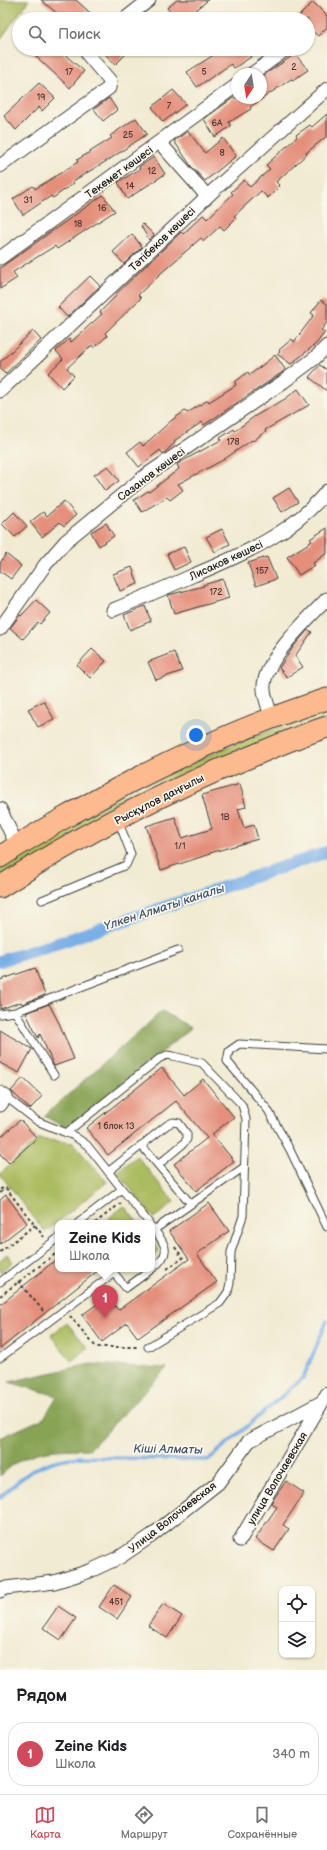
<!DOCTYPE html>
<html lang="ru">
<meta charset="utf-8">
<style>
:root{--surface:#fff;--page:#f6f6f6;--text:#202124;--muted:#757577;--line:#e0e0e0;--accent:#d1495b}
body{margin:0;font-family:"Balsamiq Sans",sans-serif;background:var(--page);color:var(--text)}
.controls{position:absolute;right:12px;bottom:12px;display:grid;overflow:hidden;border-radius:8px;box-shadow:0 1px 3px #0004}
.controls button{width:36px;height:36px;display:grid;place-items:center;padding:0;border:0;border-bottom:1px solid var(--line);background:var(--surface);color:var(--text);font:20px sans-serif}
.compass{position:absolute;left:231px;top:68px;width:36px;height:36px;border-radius:50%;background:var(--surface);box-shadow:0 1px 3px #0004;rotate:192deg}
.you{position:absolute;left:196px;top:735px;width:14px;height:14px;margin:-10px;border:3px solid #fff;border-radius:50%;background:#1a73e8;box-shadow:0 0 0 6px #1a73e833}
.badge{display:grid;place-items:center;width:26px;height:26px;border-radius:50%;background:var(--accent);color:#fff;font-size:13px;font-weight:700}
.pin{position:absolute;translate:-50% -33px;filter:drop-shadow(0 1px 2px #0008)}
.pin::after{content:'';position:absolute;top:21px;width:14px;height:12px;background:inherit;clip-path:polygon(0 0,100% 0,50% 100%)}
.popup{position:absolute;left:55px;top:1220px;width:100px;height:52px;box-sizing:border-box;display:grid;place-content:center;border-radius:8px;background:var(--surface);filter:drop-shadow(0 1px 3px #0005);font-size:13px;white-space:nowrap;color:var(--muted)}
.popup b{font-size:15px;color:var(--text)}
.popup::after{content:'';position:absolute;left:50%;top:100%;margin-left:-8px;border:8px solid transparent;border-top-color:var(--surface)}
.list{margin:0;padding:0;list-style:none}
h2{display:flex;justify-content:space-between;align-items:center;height:52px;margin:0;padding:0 16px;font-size:17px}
h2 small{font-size:13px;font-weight:400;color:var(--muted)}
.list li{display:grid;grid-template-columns:26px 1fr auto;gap:12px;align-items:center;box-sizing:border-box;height:64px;margin:0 8px 8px;padding:0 8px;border:1px solid var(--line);border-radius:16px}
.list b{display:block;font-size:15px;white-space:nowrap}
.list p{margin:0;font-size:13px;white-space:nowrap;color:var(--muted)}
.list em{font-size:13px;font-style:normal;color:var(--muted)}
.icon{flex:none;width:22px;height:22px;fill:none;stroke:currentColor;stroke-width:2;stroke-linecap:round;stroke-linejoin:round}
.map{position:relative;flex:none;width:327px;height:1670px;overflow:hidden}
.search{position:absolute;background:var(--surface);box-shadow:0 1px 3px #0004;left:12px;right:12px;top:12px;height:44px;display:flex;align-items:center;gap:10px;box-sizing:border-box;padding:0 14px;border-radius:22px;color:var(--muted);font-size:15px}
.sheet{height:124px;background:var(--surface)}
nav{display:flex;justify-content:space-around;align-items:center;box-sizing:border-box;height:56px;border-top:1px solid var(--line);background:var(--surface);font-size:11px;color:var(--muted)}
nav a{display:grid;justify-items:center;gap:2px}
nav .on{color:var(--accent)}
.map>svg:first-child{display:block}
.green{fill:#abbb5e;stroke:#646c3d}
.forest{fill:#88a355;stroke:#526038}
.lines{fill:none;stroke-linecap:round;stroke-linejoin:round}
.stream{stroke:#79aee7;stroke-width:3.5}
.canal{stroke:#79aee7;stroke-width:12}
.building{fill:#e48f7c}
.lane-casing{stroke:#3c3b37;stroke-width:9}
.street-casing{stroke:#3c3b37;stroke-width:15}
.primary-casing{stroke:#3c3b37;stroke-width:23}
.path{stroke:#3c3b37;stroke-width:2;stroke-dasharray:3 3;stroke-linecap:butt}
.lane{stroke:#fff;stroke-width:7}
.street{stroke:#fff;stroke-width:13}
.primary{stroke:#fcba8e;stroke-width:21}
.labels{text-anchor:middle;stroke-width:3.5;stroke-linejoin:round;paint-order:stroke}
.number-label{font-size:9px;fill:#4e3934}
.street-label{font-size:11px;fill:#1c1c1c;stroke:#fbf7ec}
.water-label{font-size:12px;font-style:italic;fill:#41566d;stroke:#fbf7ec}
</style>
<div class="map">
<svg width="327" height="1670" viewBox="0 0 327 1670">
<rect width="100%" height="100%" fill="#fbf7ec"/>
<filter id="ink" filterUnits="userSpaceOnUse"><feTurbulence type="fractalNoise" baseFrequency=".025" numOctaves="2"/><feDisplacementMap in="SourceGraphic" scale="8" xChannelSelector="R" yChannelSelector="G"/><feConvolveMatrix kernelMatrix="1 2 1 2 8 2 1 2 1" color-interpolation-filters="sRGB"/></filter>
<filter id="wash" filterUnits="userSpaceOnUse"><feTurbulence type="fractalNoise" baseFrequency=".012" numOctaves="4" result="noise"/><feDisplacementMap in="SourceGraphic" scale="16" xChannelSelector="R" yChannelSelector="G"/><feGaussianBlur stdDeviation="0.9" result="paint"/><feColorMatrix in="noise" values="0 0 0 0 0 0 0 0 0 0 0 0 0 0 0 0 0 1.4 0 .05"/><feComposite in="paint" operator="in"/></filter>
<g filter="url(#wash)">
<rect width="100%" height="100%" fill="#f1ebd2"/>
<path class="green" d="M0,0H29L0,40Z
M327,712V722L0,880V866L132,789L229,746L311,715Z
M39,1139L73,1143L107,1182L45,1232L0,1174Z
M137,1156L174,1202L154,1218L117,1172Z
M124,1206L138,1223H112L109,1218Z
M152,1241L160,1251L152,1257Z
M7,1254L13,1262L0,1272V1260Z
M67,1323L88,1348L71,1361L51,1335Z"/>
<path class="forest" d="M162,1011L191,1028L67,1129L44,1116Z
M90,1364L167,1368L90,1449C51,1450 30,1447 0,1476V1438L44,1418L57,1396L9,1382Z"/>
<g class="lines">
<path class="stream" d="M0,1498C28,1471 40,1461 79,1457L208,1460L303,1378L327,1321"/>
<path class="canal" d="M0,961L55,944L327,852"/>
</g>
<g id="blocks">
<path class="building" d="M41,0H76L97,19H64Z
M177,0H208L186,19H176L167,8Z
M313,2L327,16V27L318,36L308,27V19H296Z
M28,49H58L84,71L70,88Z
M101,49H131L115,65Z
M223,49H246L251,57L234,68L231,64L197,87L187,72Z
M295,54L308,70L293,80L291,79L250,107L251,109L229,122L231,126L215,137L204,119L233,98H261V77Z
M39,83L55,98L42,111L39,107L16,130L4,116Z
M173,90L186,104L163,122L152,107Z
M109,98L117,110L103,121L94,109Z
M327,114V136L306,153L307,154L276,182L280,186L268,198L261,191L234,216L236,218L224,230L220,226L204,241L201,238L160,274L138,295L141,298L105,333L107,336L94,348L92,345L67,368L74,376L62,388L48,373L63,359L56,351L69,339L71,342L102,314L100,312L116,296L115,295L181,232L183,234L203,215L207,219L233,194L231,192L244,180L250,187L270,169L266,165L297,137L296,135L310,125L312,127Z
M136,118L147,134L110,159L73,181L74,183L53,198L51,196L23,215L13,199L33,186L35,189L78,162L77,160L112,138L110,136Z
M188,131L205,153L223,138L236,156L205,181L191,166L174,141Z
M154,157L165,174L127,199L118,182L140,169L139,167Z
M103,195L115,211L57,249L55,246L13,272L17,278L0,289V268Z
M143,224L154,235L149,240L141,226Z
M132,234L142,247L124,264L113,252Z
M90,276L100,286L67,317L58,307Z
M321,300L327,304V322L321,330L325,332L317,343L291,364L277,354L280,352L279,350L292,339L294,342L314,315L311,313Z
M33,331L41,340L5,374L0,368V362Z
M275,355L285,369L283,372L204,425L202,422L174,441L175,443L163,454L160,450L139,467L127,452L140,442L143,446L172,420L185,411L187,413L208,400L209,402L236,385L235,382L248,372L250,375Z
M320,365L327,370V391L309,377Z
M298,389L309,405L265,430L266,431L253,441L252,440L223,460L178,484L183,490L170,500L167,497L142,512L134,500L148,491L149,492L179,469L177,464L221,440L220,438L234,429L235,431L255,416L285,399Z
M108,466L119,481L105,491L94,475Z
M289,488L298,502L282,512L273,498Z
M64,501L76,515L64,526L60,522L42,537L30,522L43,512L47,516Z
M14,512L27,526L15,537L2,524Z
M106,523L114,536L99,546L91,532Z
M327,528V553L313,563L315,565L299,575L287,557L312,541L310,539Z
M222,529L230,544L215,552L206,537Z
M184,547L191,562L174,570L167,554Z
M6,554L21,566L11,579L0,571V563Z
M267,557L276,579L256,586L248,563Z
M132,567L138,584L120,591L113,574Z
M223,579L229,598L174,614L168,595L204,586L203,585Z
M36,600L50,613L40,624L38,622L23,639L10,628L20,615L21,616Z
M145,606L151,621L130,630L124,615Z
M308,630L312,632L295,656L303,667L287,677L279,668L294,646Z
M92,649L106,661L90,678L77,665Z
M174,652L182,671L156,680L148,662Z
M44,701L54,719L38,727L28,709Z
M240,784L246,807L238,809L244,828L254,825L258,839L210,853V854L161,870L146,826L175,817L182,838L212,829L202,795Z
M35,968L45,995L22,1004L21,1002L0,1009V980Z
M49,1004L59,1023L74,1059L54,1066L40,1034L38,1038L26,1013Z
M0,1030L32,1049L19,1073L0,1063Z
M162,1068L184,1095L203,1079L234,1117L212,1134L234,1161L196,1191L174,1164L207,1138L176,1101L108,1155L86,1128Z
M23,1078L42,1096L30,1109L11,1091Z
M20,1120L37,1138L9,1163L0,1154V1138Z
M6,1195L27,1223L0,1244V1200Z
M209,1203L229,1231L197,1254L217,1282L138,1338L127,1323L102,1342L82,1315L108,1296L118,1310L189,1259L169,1231Z
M58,1258V1269H100L0,1349V1305Z
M286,1481L304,1493L283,1525L289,1529L274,1551L255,1539L277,1507L271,1503Z
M114,1585L132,1597L117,1619L99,1607Z
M163,1604L182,1616L167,1638L148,1626Z
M58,1606L76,1618L61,1640L43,1628Z"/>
</g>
</g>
<g filter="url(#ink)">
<use href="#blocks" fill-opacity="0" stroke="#3c3b37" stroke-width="1"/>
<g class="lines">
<defs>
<path id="lane" d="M42,900L126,865L131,854L118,820
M15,1012L178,950
M0,1014L15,1012L54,1075
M327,1049L239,1044L229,1051L227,1061L268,1110L290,1150L327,1227
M6,1097L37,1121L74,1136L87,1145L149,1223
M66,1133L160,1058L167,1055L173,1056L202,1063L242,1105L246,1119L243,1216L231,1252L230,1283L228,1292L220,1303L148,1347
M141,1145L191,1204
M108,1172L167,1125L173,1122L179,1123L187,1134V1139L183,1144L158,1165
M78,1223L122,1189
M154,1230L244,1167
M152,1269C173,1253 166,1245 152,1227
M0,1282L58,1238
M0,1358L114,1273L126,1288L152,1269"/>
<path id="street" d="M125,19L149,0
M252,74L286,49
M160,143L207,196
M0,166L109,88L110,81L88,55L89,49
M0,258L237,85
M0,391L214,190L327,89
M113,610C140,599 167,587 194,575C242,555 293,533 327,491
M0,629L45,565L66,541L145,476L283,382L315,358L327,346
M271,717C269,708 265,699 264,690C261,662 309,618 327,599
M0,809L17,846
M0,1093L6,1097L0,1105
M240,1540L327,1394
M0,1591L6,1588L54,1582L90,1571L120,1557L151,1536L218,1483L249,1441L322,1402"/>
<path id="primary" d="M0,857C42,829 87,805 132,781C195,749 259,720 327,699
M0,887C79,836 163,792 250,757C276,746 301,735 327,727"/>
</defs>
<use href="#lane" class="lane-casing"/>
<use href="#street" class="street-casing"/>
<use href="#primary" class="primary-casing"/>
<path class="path" d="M0,1189L6,1188L44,1237
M0,1193L5,1189
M95,1223L121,1203
M0,1252L35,1225
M167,1269L183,1258L174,1246
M18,1281L45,1313
M0,1296L58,1252
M70,1316L96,1347H139"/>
<use href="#lane" class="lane"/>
<use href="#street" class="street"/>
<use href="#primary" class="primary"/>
</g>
</g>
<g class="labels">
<g class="number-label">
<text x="294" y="70">2</text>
<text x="69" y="75">17</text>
<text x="204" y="75">5</text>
<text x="41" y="100">19</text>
<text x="169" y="109">7</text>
<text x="217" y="126">6А</text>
<text x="128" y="138">25</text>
<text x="222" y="156">8</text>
<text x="152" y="174">12</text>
<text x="130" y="189">14</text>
<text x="28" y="203">31</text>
<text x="102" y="211">16</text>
<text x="78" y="227">18</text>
<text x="233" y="445">178</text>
<text x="262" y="574">157</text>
<text x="216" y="595">172</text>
<text x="225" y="820">1В</text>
<text x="180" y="849">1/1</text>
<text x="116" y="1129">1 блок 13</text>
<text x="116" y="1605">451</text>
</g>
<g class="street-label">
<text transform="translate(119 172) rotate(-36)" y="4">Текемет көшесі</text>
<text transform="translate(162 239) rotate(-44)" y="4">Тәтібеков көшесі</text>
<text transform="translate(151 474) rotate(-37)" y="4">Сазанов көшесі</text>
<text transform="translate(226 560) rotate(-25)" y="4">Лисаков көшесі</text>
<text transform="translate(159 799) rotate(-27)" y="4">Рысқұлов даңғылы</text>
<text transform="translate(277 1478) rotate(-59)" y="4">улица Волочаевская</text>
<text transform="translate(172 1517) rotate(-38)" y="4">Улица Волочаевская</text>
</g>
<g class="water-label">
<text transform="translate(164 907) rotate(-18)" y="4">Үлкен Алматы каналы</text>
<text transform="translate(168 1449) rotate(1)" y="4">Кіші Алматы</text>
</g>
</g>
</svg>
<div class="controls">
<button><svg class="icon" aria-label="locate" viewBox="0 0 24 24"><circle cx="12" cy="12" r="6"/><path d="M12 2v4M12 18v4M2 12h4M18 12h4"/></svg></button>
<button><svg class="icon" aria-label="layers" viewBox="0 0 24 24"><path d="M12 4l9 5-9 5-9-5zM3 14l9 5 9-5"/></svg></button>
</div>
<svg class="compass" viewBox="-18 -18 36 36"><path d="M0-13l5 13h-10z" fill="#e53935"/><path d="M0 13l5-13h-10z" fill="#757577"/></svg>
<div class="you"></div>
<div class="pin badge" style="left:105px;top:1318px">1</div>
<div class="popup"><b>Zeine Kids</b>Школа</div>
<div class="search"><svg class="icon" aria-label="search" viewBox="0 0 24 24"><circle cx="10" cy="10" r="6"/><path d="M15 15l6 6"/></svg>Поиск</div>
</div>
<section class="sheet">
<h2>Рядом<small></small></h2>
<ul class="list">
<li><span class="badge">1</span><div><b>Zeine Kids</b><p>Школа</p></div><em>340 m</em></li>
</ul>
</section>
<nav>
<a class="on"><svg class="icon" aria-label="map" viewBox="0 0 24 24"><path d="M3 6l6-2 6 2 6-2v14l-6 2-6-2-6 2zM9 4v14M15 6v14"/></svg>Карта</a>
<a><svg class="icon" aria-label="directions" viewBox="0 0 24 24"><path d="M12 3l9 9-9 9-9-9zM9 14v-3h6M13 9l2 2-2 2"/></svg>Маршрут</a>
<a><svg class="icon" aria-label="saved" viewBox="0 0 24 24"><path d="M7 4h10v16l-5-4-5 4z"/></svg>Сохранённые</a>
</nav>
